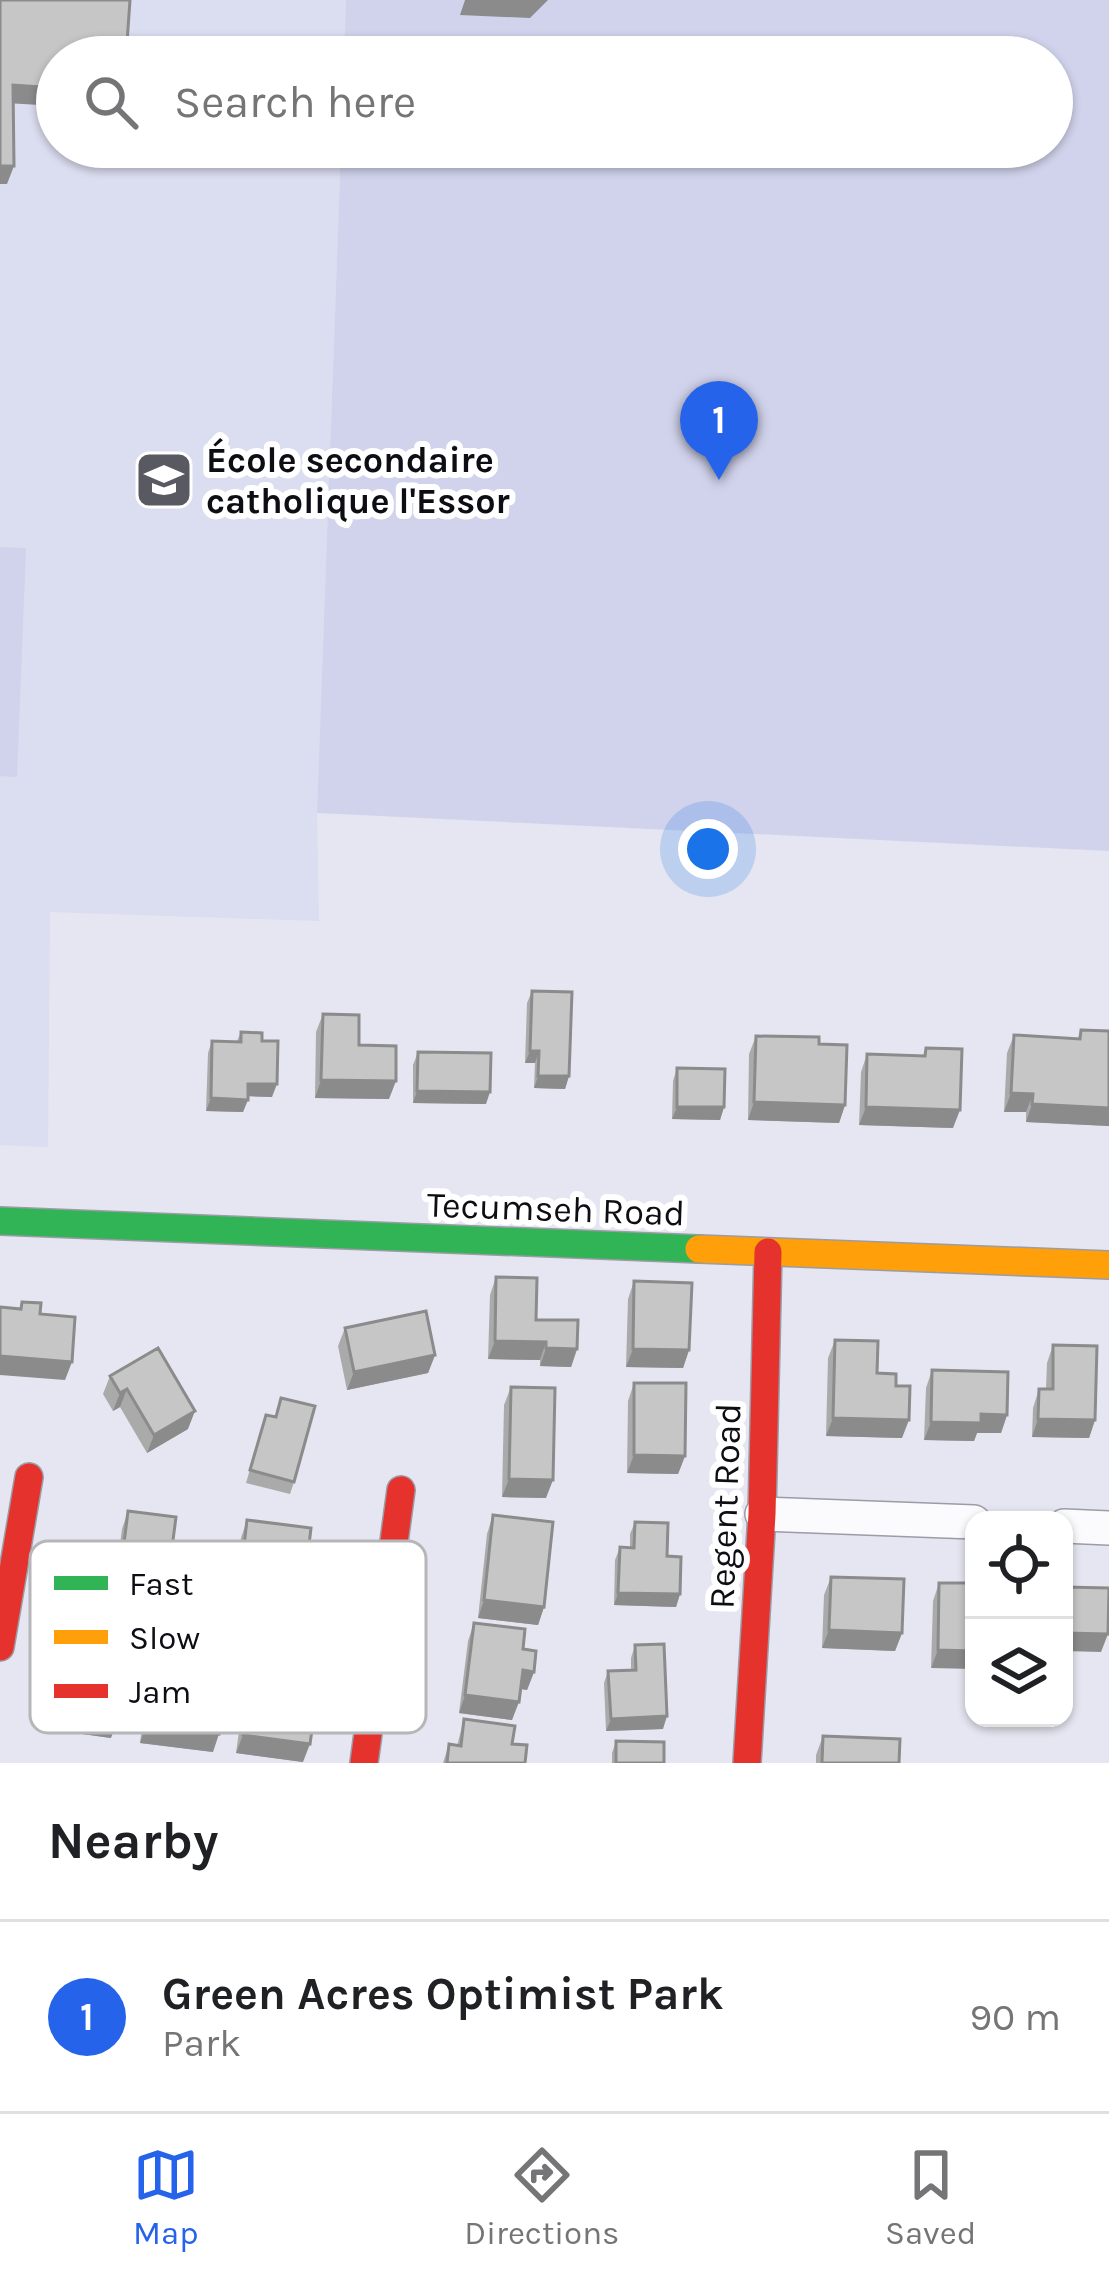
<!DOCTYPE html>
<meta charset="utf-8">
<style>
:root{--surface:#fff;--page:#f6f6f6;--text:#202124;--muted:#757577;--line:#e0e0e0;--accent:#2563eb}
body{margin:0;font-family:Karla,sans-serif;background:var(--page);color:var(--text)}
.controls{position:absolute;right:36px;bottom:36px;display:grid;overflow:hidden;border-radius:24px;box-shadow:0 3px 9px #0004}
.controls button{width:108px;height:108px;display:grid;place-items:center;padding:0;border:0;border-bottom:3px solid var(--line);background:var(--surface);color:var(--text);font:60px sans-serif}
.you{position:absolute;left:708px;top:849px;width:42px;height:42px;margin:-30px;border:9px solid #fff;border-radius:50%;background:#1a73e8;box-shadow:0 0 0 18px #1a73e833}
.badge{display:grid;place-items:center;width:78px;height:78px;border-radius:50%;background:var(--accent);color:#fff;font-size:39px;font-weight:700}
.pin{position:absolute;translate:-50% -99px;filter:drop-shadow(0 3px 6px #0008)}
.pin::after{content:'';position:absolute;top:63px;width:42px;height:36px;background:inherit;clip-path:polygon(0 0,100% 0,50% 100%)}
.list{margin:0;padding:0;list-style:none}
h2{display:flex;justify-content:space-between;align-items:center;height:156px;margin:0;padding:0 48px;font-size:51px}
h2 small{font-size:39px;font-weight:400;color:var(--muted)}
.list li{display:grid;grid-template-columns:78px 1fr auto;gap:36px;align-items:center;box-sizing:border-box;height:192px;padding:0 48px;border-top:3px solid var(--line)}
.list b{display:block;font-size:45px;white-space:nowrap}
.list p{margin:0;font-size:39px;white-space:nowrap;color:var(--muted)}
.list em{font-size:39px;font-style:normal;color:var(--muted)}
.icon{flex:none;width:66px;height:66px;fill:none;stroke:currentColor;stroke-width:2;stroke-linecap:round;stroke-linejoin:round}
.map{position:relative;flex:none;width:1109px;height:1763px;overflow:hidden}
.search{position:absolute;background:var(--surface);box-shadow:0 3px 9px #0004;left:36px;right:36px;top:36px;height:132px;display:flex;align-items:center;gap:30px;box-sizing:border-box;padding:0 42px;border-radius:66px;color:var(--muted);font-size:45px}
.sheet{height:348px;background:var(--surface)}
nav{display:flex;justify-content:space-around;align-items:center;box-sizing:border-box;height:168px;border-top:3px solid var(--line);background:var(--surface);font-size:33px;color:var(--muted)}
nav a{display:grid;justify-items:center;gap:6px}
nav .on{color:var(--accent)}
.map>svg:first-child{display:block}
.built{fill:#dbddf0}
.green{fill:#d1d3ec}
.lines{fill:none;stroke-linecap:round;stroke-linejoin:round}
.street-casing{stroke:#9b9ca5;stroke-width:36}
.fast-casing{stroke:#9b9ca5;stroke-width:30}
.slow-casing{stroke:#9b9ca5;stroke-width:30}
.jam-casing{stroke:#9b9ca5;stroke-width:30}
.street{stroke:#fbfbfd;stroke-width:33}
.fast{stroke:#30b455;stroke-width:27}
.slow{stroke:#ff9f0a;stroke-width:27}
.jam{stroke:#e5322d;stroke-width:27}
.wall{fill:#aaaaab}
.shaded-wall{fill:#8b8b8b}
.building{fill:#c6c6c7;stroke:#8b8b8b;stroke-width:3}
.labels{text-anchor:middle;stroke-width:12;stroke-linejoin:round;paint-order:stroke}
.poi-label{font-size:36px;font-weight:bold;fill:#0d0d14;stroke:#fff;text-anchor:start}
.street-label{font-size:36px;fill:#0d0d14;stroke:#fff}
.key{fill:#fff;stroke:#b6b6b8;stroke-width:3}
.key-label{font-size:33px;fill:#0d0d14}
</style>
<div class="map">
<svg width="1109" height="1763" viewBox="0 0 1109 1763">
<rect width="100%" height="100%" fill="#e5e6f1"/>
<path class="built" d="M0,0H346L344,57H57V147H341L317,813L319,921L50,912L48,1147L0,1145Z"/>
<path class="green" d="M346,0H1109V851L317,813L341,147H1052V57H344Z
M0,547L26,548L17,777L0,776Z"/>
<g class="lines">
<defs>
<path id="street" d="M762,1514L974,1522
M1064,1526L1109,1528"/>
<path id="fast" d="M0,1221L699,1249"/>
<path id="slow" d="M699,1249L1109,1265"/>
<path id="jam" d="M0,1647L29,1477
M364,1763L401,1490
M747,1763L762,1514L768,1252"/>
</defs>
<use href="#street" class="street-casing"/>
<use href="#fast" class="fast-casing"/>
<use href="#slow" class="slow-casing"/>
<use href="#jam" class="jam-casing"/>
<use href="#street" class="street"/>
<use href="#fast" class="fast"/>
<use href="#slow" class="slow"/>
<use href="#jam" class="jam"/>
</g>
<path class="wall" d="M532,991L569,1076L565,1089L534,1088L535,1063H525L527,1003Z
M323,1014L389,1099L315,1098L316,1032Z
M1081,1030L1109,1031V1126L1026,1122V1112H1004L1007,1053L1014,1035L1078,1038Z
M241,1032L262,1041L272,1097L248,1096L243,1112L206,1111L208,1053L212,1041H237Z
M756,1036L819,1044L845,1105L839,1123L748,1120L749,1054Z
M926,1048L953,1128L859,1125L861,1072L867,1054L923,1056Z
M418,1052L486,1104L413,1103V1065Z
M677,1068L724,1107L720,1120L672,1119L673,1081Z
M496,1277L536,1320L577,1349L571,1367L540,1366V1360L488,1359L490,1295Z
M634,1281L689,1350L683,1368L626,1367L628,1299Z
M345,1328L435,1355L428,1373L347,1390L338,1346Z
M835,1340L896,1386L902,1438L826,1436L828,1358Z
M1053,1345L1095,1420L1089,1438L1032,1437L1033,1408L1039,1389H1046L1047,1363Z
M932,1370L1007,1415L1001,1433H977L974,1441L924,1440L926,1388Z
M110,1376L188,1429L147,1453L120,1407L113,1411L103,1394Z
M634,1383L685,1456L678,1474L627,1473L628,1401Z
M511,1387L546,1498L502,1497L504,1405Z
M281,1398L294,1482L290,1494L246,1483L266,1415L275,1417Z
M128,1511L159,1612L100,1604L104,1576L110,1558L118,1559L122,1529Z
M493,1515L544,1607L538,1625L478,1618L487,1534Z
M247,1520L306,1570L307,1612L300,1630L243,1624L250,1574L236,1573L241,1538Z
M635,1522L667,1556L680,1594L676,1607L614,1605L615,1560L620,1547L630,1548V1534Z
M831,1577L902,1633L895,1651L822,1648L824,1595Z
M939,1583H974L931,1668L933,1601Z
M474,1623L523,1649L534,1672L527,1690L520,1689L512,1720L459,1713L468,1641Z
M65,1641L111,1738L75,1733L77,1722L51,1718L58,1659Z
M635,1645L663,1729L606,1731L604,1683L608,1671L631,1670V1658Z
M153,1665L213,1752L140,1743L147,1683Z
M251,1677L303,1762L236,1753L244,1696Z
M464,1719L525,1763H443L449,1744L457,1746Z
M823,1736L899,1763H816V1755Z
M616,1741L664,1763H612V1753Z"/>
<path class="shaded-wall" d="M465,0H548L530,18L460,15Z
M13,85L57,88V106L6,103Z
M0,166H14L7,184H0Z
M530,1051H539L535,1063H525Z
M538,1076H569L565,1089L534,1088Z
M321,1080L396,1081L389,1099L315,1098Z
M248,1084H277L272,1097L243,1096Z
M417,1091L490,1092L486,1104L413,1103Z
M1011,1093L1033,1094L1026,1112H1004Z
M211,1098L248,1100L243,1112L206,1111Z
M754,1102L845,1105L839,1123L748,1120Z
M1032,1104L1109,1108V1126L1026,1122Z
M677,1107H724L720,1120L672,1119Z
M866,1107L960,1110L953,1128L859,1125Z
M495,1341L546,1342L540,1360L488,1359Z
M546,1348L577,1349L571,1367L540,1366Z
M633,1349L689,1350L683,1368L626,1367Z
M435,1355L428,1373L347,1390L354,1372Z
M0,1356L72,1362L65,1380L0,1375Z
M127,1389L120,1407L113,1411L120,1393Z
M195,1411L188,1429L147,1453L154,1435Z
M981,1414L1007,1415L1001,1433H977L974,1441L924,1440L931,1422Z
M833,1418L909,1420L902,1438L826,1436Z
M1038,1419L1095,1420L1089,1438L1032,1437Z
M634,1455L685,1456L678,1474L627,1473Z
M509,1479L553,1480L546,1498L502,1497Z
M243,1555L256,1556L250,1574L236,1573Z
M106,1586L166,1594L159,1612L100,1604Z
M618,1593L680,1594L676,1607L614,1605Z
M484,1600L544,1607L538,1625L478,1618Z
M250,1606L307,1612L300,1630L243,1624Z
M829,1630L902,1633L895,1651L822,1648Z
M1066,1633L1108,1634L1101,1652L1064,1651Z
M938,1650L974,1651V1669L931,1668Z
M523,1670L534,1672L527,1690L516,1688Z
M465,1695L519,1702L512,1720L459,1713Z
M58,1700L83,1703L77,1722L51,1718Z
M82,1715L118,1719L111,1738L75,1733Z
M667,1716L663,1729L606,1731L611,1719Z
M146,1725L219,1734L213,1752L140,1743Z
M243,1735L310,1744L303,1762L236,1753Z"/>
<path class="building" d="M0,0H130L126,57H57V88L13,85L14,166H0Z
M532,991L572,992L569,1076H538L539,1051H530Z
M323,1014L359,1015V1045L396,1046V1081L321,1080Z
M1081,1030L1109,1031V1108L1032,1104L1033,1094L1011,1093L1014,1035L1080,1039Z
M241,1032L262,1033V1041H278L277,1084H248V1100L211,1098L212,1041L241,1042Z
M756,1036L819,1037V1044L847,1045L845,1105L754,1102Z
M926,1048L962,1049L960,1110L866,1107L867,1054L925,1056Z
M418,1052L491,1053L490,1092L417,1091Z
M677,1068L725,1069L724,1107H677Z
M496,1277L537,1278L536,1320H578L577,1349L546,1348V1342L495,1341Z
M634,1281L692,1283L689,1350L633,1349Z
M22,1302L41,1303L40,1314L75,1317L72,1362L0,1356V1307L21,1309Z
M426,1311L435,1355L354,1372L345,1328Z
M835,1340L878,1341L877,1373L896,1374V1386H910L909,1420L833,1418Z
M1053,1345L1097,1346L1095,1420L1038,1419L1039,1389H1053Z
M158,1348L195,1411L154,1435L127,1389L120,1393L110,1376Z
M932,1370L1008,1372L1007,1415L981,1414V1423L931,1422Z
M634,1383H686L685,1456L634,1455Z
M511,1387L555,1388L553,1480L509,1479Z
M281,1398L315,1406L294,1482L250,1470L266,1415L276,1417Z
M128,1511L176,1517L166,1594L106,1586L110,1558L122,1560Z
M493,1515L553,1522L544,1607L484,1600Z
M247,1520L311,1528L306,1570L312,1571L307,1612L250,1606L256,1556L243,1555Z
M635,1522L668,1523L667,1556L681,1557L680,1594L618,1593L620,1547L634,1548Z
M831,1577L904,1579L902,1633L829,1630Z
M939,1583H974V1651L938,1650Z
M1064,1587L1109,1588L1108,1634L1066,1633V1657H1064Z
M474,1623L525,1629L523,1649L536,1651L534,1672L523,1670L519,1702L465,1695Z
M664,1644L667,1716L611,1719L608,1671L636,1670L635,1645Z
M153,1665L226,1674L219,1734L146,1725Z
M251,1677L318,1687L310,1744L243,1735Z
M464,1719L515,1726L512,1744L527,1745L525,1763H447L449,1744L461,1746Z
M823,1736L900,1739L899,1763H822Z
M616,1741L664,1742V1763H616Z"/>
<defs>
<symbol id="school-square" viewBox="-11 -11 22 22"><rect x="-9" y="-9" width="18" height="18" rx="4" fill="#595961" stroke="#fff"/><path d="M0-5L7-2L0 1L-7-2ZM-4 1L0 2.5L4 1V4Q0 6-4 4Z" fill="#fff"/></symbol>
</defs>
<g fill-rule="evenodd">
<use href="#school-square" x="131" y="447" width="66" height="66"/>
</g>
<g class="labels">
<g class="poi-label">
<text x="206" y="472">École secondaire<tspan x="206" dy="41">catholique l'Essor</tspan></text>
</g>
<g class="street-label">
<text transform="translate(556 1208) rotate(2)" y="13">Tecumseh Road</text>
<text transform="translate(724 1506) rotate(-88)" y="13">Regent Road</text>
</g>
</g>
<rect x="30" y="1541" width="396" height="192" rx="18" class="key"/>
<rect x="54" y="1576" width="54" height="14" fill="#30b455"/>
<rect x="54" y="1630" width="54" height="14" fill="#ff9f0a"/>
<rect x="54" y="1684" width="54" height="14" fill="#e5322d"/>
<g class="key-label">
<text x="129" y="1595">Fast</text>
<text x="129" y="1649">Slow</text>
<text x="129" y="1703">Jam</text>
</g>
</svg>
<div class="controls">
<button><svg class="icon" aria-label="locate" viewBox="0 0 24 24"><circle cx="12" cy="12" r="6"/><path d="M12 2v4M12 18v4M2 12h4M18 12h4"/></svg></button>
<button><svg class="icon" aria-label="layers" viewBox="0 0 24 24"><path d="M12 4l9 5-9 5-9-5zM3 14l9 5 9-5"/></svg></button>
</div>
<div class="you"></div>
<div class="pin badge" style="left:719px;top:480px">1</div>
<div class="search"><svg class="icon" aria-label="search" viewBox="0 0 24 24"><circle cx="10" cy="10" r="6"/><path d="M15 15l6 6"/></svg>Search here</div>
</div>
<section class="sheet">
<h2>Nearby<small></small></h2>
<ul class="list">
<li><span class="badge">1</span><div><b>Green Acres Optimist Park</b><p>Park</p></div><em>90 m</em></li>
</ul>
</section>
<nav>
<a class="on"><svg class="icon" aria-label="map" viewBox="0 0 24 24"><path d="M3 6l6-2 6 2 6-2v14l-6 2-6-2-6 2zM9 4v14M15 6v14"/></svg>Map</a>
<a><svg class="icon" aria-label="directions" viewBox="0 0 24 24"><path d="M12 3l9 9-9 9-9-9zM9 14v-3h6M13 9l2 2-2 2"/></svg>Directions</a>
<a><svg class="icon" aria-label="saved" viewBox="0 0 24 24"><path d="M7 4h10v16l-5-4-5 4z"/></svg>Saved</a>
</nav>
